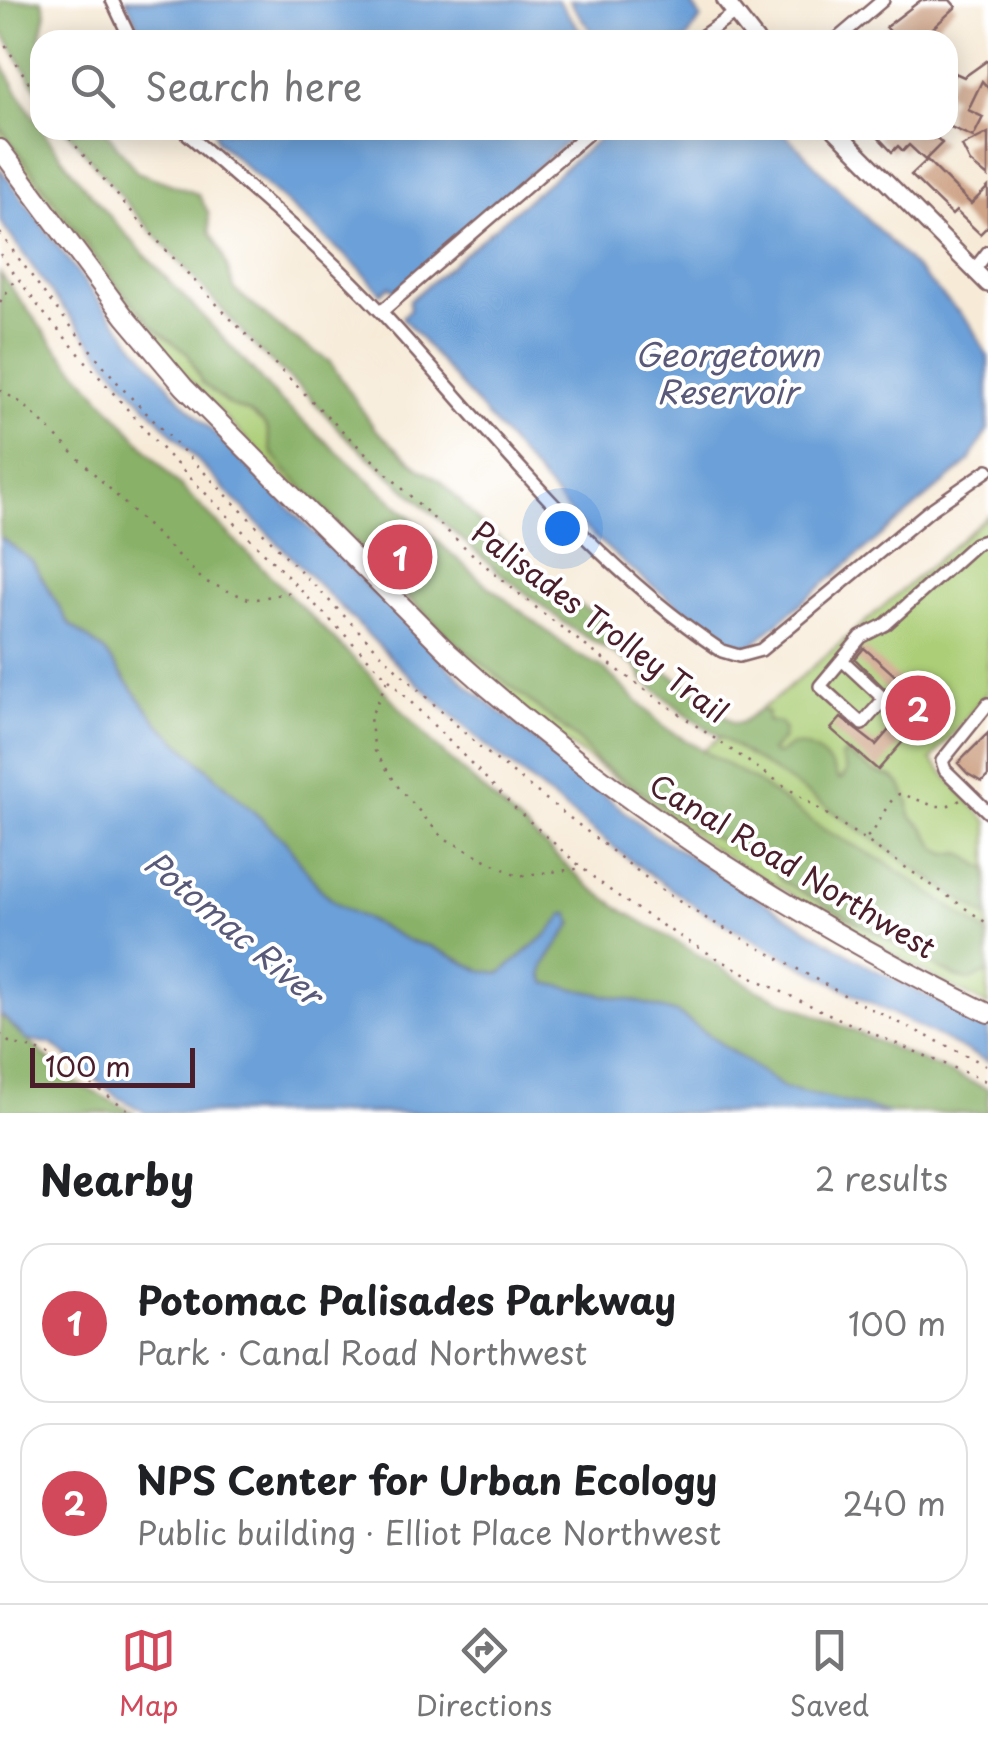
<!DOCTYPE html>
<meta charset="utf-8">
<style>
:root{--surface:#fff;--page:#f6f6f6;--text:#202124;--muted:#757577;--line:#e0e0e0;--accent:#d1495b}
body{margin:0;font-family:"Playpen Sans",sans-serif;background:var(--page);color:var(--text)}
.scale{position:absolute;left:30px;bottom:25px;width:165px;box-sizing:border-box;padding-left:10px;border:5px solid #4a1f2b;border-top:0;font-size:28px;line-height:35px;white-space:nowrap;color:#4a1f2b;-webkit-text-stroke:8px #fff;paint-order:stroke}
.you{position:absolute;left:562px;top:528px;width:35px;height:35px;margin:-25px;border:8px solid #fff;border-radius:50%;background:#1a73e8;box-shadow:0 0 0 15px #1a73e833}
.badge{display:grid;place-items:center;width:65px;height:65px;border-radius:50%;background:var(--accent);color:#fff;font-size:32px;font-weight:700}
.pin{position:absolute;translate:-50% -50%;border:5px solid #fff;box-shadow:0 2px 10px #0006}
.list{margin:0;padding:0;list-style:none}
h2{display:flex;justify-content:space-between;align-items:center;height:130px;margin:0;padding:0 40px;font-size:42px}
h2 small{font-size:32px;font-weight:400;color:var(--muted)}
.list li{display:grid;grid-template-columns:65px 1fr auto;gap:30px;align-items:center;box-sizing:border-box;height:160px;margin:0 20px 20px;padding:0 20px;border:2px solid var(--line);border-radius:30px}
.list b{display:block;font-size:38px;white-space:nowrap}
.list p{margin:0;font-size:32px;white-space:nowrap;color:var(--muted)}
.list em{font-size:32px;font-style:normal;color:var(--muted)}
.icon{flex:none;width:55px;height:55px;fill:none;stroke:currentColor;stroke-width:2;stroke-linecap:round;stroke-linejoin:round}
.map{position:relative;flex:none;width:988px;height:1113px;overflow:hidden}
.search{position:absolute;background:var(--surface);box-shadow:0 5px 25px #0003;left:30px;right:30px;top:30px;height:110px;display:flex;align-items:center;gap:25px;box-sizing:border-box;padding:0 35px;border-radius:30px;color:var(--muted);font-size:38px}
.sheet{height:490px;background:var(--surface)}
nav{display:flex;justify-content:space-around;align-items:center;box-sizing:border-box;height:140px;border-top:2px solid var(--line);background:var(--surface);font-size:28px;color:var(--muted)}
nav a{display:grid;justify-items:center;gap:5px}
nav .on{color:var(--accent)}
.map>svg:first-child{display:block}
.green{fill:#acce77;stroke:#7b7651;stroke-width:2.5}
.forest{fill:#89b168;stroke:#6a684a;stroke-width:2.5}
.water{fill:#6ca0d8;stroke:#5b6082;stroke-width:2.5}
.building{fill:#cea386}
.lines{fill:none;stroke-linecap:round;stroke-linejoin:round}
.minor-casing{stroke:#876668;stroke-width:16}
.major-casing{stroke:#876668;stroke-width:20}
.highway-casing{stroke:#876668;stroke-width:22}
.path{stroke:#876668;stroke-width:2.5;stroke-dasharray:2.5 8;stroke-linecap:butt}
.minor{stroke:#fff;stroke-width:11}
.major{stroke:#fff;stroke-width:15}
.highway{stroke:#fff;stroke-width:18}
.labels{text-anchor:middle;stroke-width:8;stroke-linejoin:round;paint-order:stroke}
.street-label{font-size:30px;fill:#4a1f2b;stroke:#fff}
.water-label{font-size:32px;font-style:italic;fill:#595979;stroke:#fff}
</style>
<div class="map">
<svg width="988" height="1113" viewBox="0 0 988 1113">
<rect width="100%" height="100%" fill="#fff"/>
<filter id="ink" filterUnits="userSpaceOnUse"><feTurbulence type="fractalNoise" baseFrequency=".01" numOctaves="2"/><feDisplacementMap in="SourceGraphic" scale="20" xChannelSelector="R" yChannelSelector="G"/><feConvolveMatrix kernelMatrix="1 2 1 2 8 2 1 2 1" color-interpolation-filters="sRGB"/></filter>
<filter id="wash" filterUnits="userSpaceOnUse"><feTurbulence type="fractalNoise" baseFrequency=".0048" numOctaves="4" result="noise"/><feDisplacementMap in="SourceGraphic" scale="40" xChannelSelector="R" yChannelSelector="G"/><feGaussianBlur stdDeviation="2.25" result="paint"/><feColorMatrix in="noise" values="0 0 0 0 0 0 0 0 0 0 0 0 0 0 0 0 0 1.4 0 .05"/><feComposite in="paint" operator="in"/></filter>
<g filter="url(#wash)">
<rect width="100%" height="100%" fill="#f7ebd8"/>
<path class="green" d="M0,88L117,264L685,762L779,696L988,516V692L931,760L988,822V1006L927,974L712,848L529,716L470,662L231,424L158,346L0,136Z"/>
<path class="forest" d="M0,0H42L46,12L40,40V95L0,28Z
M0,59C71,197 178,282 276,397L482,581L576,654L602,667L665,728L757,782L823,829L885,862L987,933L988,973L970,980L958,978L780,880L767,856L747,854L700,831L596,761L577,739L450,638L280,464L271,451L267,429L262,422L250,413L228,404L202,383L188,354L156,329L116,284L0,127Z
M66,130H105L137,172L198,194L208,212L210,232L222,253L235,290L285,332L330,362L375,429L420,469L441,481L481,524L511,547L555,590L590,611L645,658L690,687L733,723H742L759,710L768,712L767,721L780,723L784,729L782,740L771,751L773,754H779L792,745C815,745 830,759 838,779H842L847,771L841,757L846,753L874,772L892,777L901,785L909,803L910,816L924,828L936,848L946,854L961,853L988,870V918L808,794L690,717L643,680L637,667L571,628L500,573L342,433L308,395L261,353L130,207Z
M0,273L54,345L175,481L370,675L435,746L589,886L624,911L758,990L988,1089V1113H890L807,1095L784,1088L764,1075L677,1013L546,983L542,975L544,965L572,924L551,931L501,973L482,971L430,946L411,942L336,904L319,888L285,841L157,722L105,652L69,624L32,561L0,537Z
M0,1015L71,1080L135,1113H0Z"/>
<path class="water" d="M126,0H558L587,40H145Z
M569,0H689L701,18L686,40H597Z
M214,130H580L395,292L390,286L381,293L360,269L217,141Z
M609,130H781L970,324L988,357V429L969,462L750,646H733L721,639L626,565L577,521L402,317L410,309L409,301Z
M0,168L94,295L182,401L471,689L653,834L870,967L988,1027V1062L856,995L704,912L630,860L484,744L399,666L226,491L125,383L55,298L0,221Z
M0,537L32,561L69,624L105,652L157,722L285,841L319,888L336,904L411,942L430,946L482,971L501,973L551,931L564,914H569L572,924L544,965L542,975L546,983L643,1003L677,1013L784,1088L890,1113H146L116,1096L52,1044L27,1040L0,1014Z"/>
<g id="blocks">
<path class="building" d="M921,0H950L956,7L922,38L916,31L906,40H898L886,27Z
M988,60V88L982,81L968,110L983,117L973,137L948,126V107L953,96L948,94V87L955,73L964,77Z
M884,130L889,135L894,130L900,134L904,130L910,134L914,130H929L942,143L925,160L909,145L903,151L898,146L892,152L877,136Z
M988,133V177L970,162L962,146Z
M927,160L971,204L988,187V226L980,234L956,211L952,215L911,175Z
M864,648L918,696L921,693L935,705L878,770L831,729L841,718L876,745L906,710L855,659Z
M988,733V776L982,782L968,774L958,763Z"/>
</g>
</g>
<g filter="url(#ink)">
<use href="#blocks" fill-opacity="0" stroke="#876668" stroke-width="2.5"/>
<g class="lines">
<defs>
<path id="minor" d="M112,0L131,40
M697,40L735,13
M836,40L883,0
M183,130C252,191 322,248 384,315C493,433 587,561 722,651L739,656L761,650L929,511L988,470
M974,270L988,252
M381,312L592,130
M842,660L884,699L862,724L820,686L861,637L886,624L975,544L988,540
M988,704L942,761L945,770L988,812"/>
<path id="major" d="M725,0L756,40
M835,130L988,284"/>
<path id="highway" d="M0,149L125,317L184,387L450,654C611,800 793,917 988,1013"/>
</defs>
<use href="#minor" class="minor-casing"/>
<use href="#major" class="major-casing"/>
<use href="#highway" class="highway-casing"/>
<path class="path" d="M0,36L40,101
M63,130C153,242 254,345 357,445C410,495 461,547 518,593C667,714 831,814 988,924
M0,233L50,301L122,388L396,669L481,748L663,891L702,916L853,1000L988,1066
M0,254L42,311L161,448L518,811C551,840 583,871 618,896C736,979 856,1027 988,1082
M0,302L16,278
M0,390L23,404L204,581L251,600L297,591
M387,681L370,718L375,751L399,788L442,837L517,876L584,868
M867,837C882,825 882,806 899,794C923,798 935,815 960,800
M0,1034L9,1042L45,1053L133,1113"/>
<use href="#minor" class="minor"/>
<use href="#major" class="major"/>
<use href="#highway" class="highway"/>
</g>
</g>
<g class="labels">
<g class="street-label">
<text transform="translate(599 623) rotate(37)" y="10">Palisades Trolley Trail</text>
<text transform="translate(792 867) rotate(31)" y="10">Canal Road Northwest</text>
</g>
<g class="water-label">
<text x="727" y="367">Georgetown<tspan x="727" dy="37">Reservoir</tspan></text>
<text transform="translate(233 929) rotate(40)" y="11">Potomac River</text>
</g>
</g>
</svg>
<div class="scale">100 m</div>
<div class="you"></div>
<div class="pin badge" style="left:400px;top:557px">1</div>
<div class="pin badge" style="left:918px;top:708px">2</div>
<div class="search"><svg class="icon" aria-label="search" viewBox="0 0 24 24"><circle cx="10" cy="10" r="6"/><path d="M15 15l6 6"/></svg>Search here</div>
</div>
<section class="sheet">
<h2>Nearby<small>2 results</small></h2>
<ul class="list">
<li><span class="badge">1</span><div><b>Potomac Palisades Parkway</b><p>Park · Canal Road Northwest</p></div><em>100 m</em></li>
<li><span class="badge">2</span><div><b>NPS Center for Urban Ecology</b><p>Public building · Elliot Place Northwest</p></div><em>240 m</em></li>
</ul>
</section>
<nav>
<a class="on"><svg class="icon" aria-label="map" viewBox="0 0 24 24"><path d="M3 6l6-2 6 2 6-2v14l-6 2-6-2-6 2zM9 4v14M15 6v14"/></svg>Map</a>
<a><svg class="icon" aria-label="directions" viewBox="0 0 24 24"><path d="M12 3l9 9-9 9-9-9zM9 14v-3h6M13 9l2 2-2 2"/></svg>Directions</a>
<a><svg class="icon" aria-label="saved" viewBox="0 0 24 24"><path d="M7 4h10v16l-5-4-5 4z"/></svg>Saved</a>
</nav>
